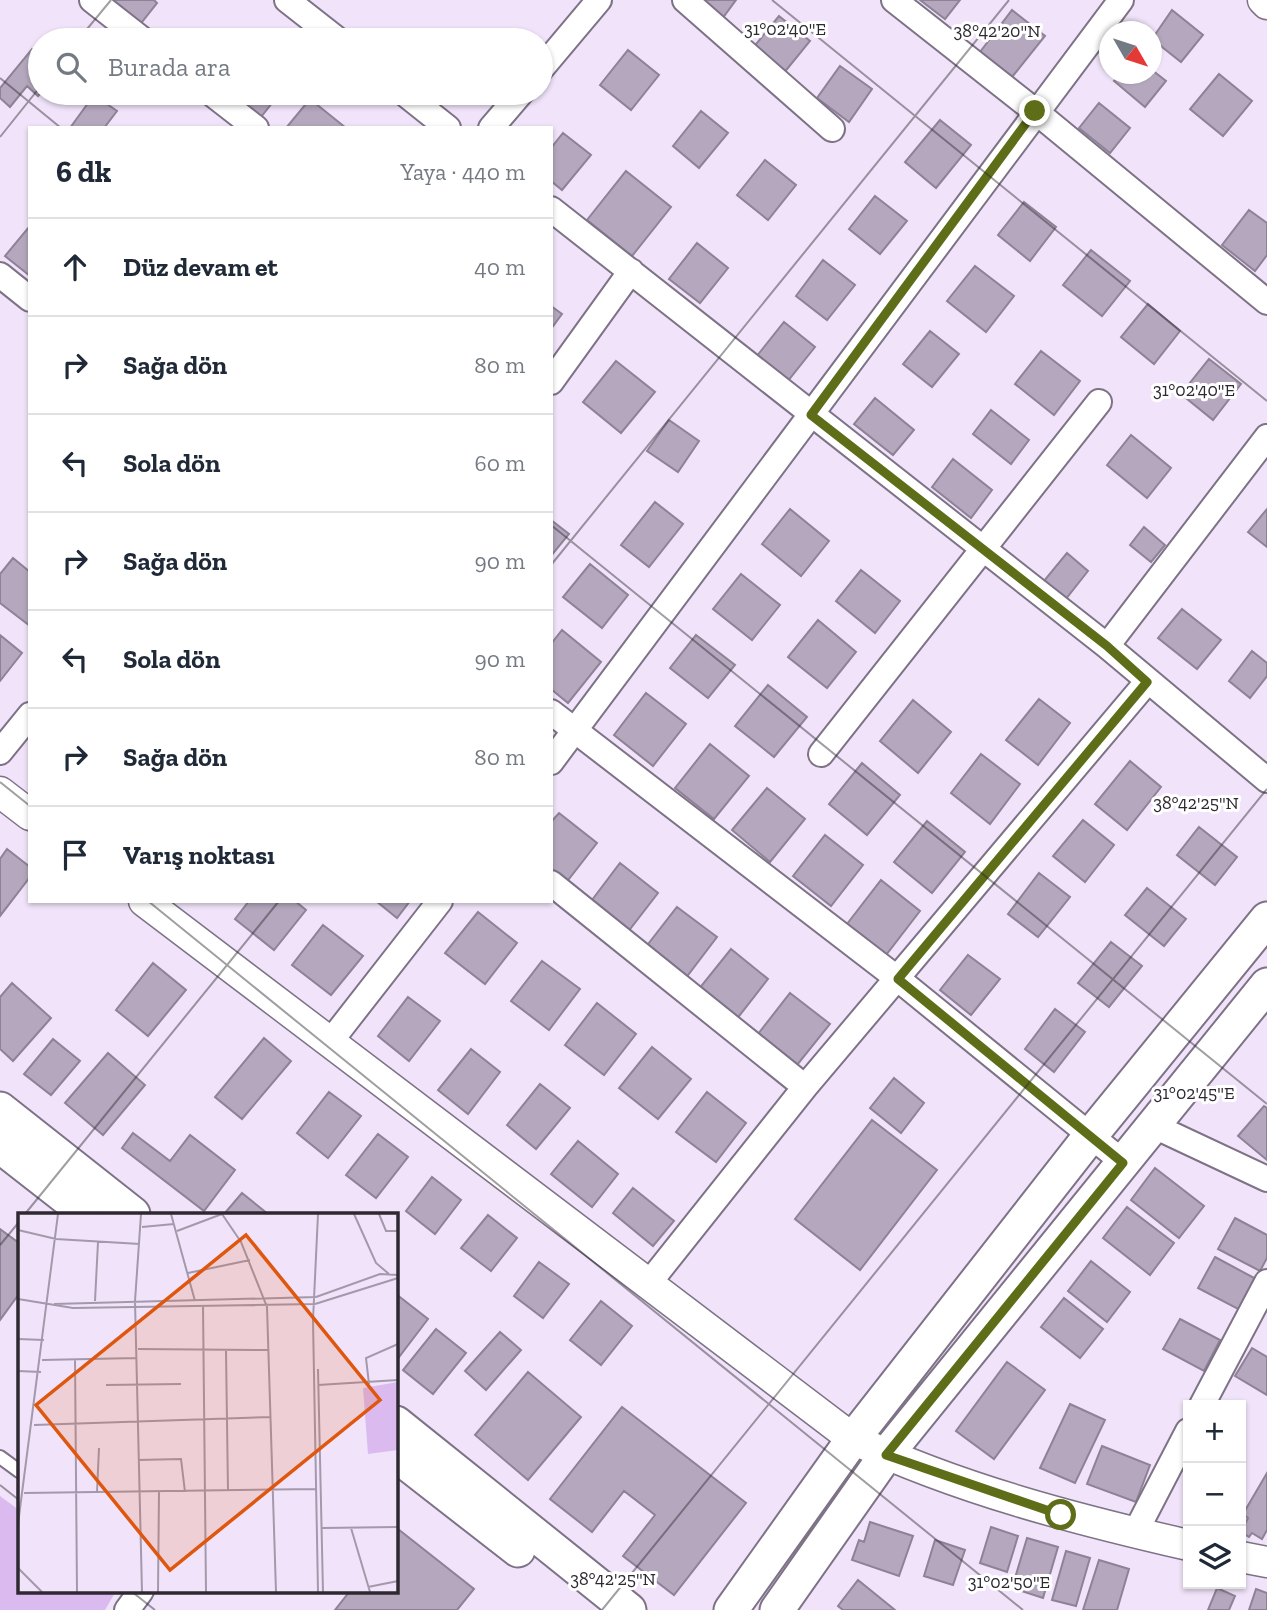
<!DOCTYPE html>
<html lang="tr">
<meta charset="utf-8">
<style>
:root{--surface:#fff;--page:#f2f2f3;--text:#1f2937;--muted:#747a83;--line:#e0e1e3}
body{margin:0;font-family:"Zilla Slab",serif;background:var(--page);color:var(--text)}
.controls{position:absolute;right:21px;bottom:21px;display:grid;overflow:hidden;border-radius:0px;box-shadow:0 2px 5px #0004}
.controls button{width:63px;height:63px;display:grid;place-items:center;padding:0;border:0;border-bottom:2px solid var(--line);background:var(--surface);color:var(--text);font:35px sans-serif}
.compass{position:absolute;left:1099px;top:21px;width:63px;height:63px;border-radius:50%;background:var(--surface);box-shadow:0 2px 5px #0004;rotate:129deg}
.stop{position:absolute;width:21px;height:21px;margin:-16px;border:5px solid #5e6d17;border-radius:50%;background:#fff}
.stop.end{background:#5e6d17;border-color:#fff;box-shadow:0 2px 7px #0008}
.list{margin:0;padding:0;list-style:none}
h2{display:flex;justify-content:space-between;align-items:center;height:91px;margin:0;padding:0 28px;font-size:30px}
h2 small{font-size:23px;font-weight:400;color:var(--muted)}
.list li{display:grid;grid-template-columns:46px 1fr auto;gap:21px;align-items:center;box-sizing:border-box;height:98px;padding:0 28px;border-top:2px solid var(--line)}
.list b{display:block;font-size:26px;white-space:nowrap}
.list em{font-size:23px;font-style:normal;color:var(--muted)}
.icon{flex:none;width:38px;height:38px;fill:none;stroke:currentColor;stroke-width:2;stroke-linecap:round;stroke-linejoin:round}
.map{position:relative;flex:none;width:1267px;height:1610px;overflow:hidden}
.search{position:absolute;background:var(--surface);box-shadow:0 2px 5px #0004;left:28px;top:28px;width:525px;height:77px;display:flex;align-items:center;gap:18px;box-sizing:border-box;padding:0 24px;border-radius:38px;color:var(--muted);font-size:26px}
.panel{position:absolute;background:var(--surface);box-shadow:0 2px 5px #0004;left:28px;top:126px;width:525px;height:777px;border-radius:0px}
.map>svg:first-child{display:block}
.green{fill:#dbbaf0}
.building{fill:#b5a8be;stroke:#8e8296;stroke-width:2}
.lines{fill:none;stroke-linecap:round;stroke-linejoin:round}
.service-casing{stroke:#7e7286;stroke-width:16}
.minor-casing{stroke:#7e7286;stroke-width:28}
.tertiary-casing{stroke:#7e7286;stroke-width:33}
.secondary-casing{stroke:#7e7286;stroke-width:37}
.service{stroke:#fff;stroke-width:12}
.minor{stroke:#fff;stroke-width:24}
.tertiary{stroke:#fff;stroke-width:30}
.secondary{stroke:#fff;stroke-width:33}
.route{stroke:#5e6d17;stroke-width:9}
.ticks{fill:none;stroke:#2e2931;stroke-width:2;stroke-opacity:0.45}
.inset-road{fill:none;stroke:#a399aa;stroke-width:2}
.view{fill:#df570e;fill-opacity:0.15;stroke:#df570e;stroke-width:3.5}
.inset-edge{fill:none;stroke:#2e2931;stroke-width:3.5}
.ticks-label{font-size:18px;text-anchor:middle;fill:#2e2931;stroke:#fff;stroke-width:6;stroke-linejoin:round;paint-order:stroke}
</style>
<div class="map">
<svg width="1267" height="1610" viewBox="0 0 1267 1610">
<rect width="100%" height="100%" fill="#f1e4fa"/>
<path class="green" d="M0,1496L19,1510V1591H116L105,1610H0Z"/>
<path class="building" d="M94,0H154L157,3L134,32Z
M698,0H736L722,19Z
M920,0H960L945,19Z
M1012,10L1045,36L1012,77L980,52Z
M1172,10L1203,35L1181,62L1152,39Z
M779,16L810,41L783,74L752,49Z
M32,49L40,55L41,93L38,96L27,86L10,107L0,98V88Z
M628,50L659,75L631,110L600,85Z
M840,66L872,89L849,122L817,98Z
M1152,70L1166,81L1145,107L1114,81L1121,74H1152Z
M1219,74L1252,101L1223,136L1190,109Z
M221,93H280L257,122Z
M94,95L117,111L104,128H70Z
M310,99L346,128H286Z
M1099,103L1130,128L1110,153L1079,128Z
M701,111L728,133L699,168L673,146Z
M940,120L971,145L936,188L905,162Z
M563,133L591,155L562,190L551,181V148Z
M765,160L796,185L768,220L737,195Z
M626,171L671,207L632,256L587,220Z
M875,196L907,221L880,254L849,229Z
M1024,202L1056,227L1030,261L998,235Z
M1249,210L1267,223V255L1255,271L1222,245Z
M29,227L30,228V276L5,256Z
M697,243L728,268L700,303L669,279Z
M1091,250L1130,281L1102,316L1063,285Z
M823,260L855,285L827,320L796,296Z
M975,266L1014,296L986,332L947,301Z
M1148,304L1180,331L1154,364L1121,337Z
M551,306L562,314L551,329Z
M784,322L815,347L787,382L756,357Z
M930,331L959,354L932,387L903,364Z
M1041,351L1080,381L1054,415L1015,384Z
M1209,359L1241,384L1213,420L1181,394Z
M616,361L655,392L621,433L583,402Z
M875,398L914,430L893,455L854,424Z
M991,410L1029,440L1011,464L973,434Z
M669,420L699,441L678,472L647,451Z
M1131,435L1171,468L1147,498L1107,465Z
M953,459L992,490L971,518L932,487Z
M655,502L683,524L649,567L621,545Z
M790,509L829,541L801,576L762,544Z
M1267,509V547L1248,532Z
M551,520L569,534L551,556Z
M1144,527L1165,545L1151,562L1130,545Z
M1067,553L1088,571L1065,600L1043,582Z
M13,558L30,572V626L0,603V574Z
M590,564L628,595L602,628L563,597Z
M861,570L900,601L875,633L836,601Z
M741,574L780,605L752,640L713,609Z
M1182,609L1221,640L1197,669L1158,638Z
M818,620L856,652L827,688L788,657Z
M562,630L601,662L568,703L551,689V644Z
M0,635L22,653L0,681Z
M696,635L735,665L708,698L670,668Z
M1252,651L1267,663V676L1250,698L1229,681Z
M768,685L807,717L774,757L735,726Z
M646,693L686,724L653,766L614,735Z
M1039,699L1070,723L1038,765L1006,740Z
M913,700L951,732L918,773L880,741Z
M710,744L749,776L714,819L675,788Z
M981,754L1020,784L990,824L951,793Z
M1130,761L1161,787L1127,830L1095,804Z
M862,763L900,795L867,835L829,804Z
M767,788L805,819L770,862L732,830Z
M559,813L597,843L565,884L551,873V822Z
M1083,820L1114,845L1085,882L1053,856Z
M927,821L965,852L932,893L894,862Z
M1199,827L1237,857L1215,885L1177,855Z
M825,835L863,865L831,906L793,876Z
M7,849L30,867V877L0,916V859Z
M620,863L658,893L627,933L589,904Z
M1039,873L1070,897L1038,937L1008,914Z
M881,880L920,911L886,955L847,924Z
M1147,888L1186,919L1164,946L1125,915Z
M249,901H295L306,910L274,950L235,919Z
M376,901H410L397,918Z
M677,907L717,937L685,979L645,948Z
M478,912L517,943L485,984L445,953Z
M323,925L363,956L331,995L292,965Z
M1111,942L1142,966L1109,1007L1078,983Z
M731,949L768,979L736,1020L698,990Z
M968,955L1000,979L971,1015L940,990Z
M542,961L580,989L549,1030L511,1001Z
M153,963L186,990L148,1036L116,1010Z
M12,983L51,1018L13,1061L0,1049V997Z
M790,993L830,1024L797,1065L758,1034Z
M408,997L440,1021L409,1061L378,1036Z
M597,1003L636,1034L604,1075L565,1045Z
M1055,1009L1085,1032L1054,1072L1025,1049Z
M264,1038L291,1061L242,1119L215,1097Z
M53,1039L80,1061L51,1095L24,1074Z
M652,1047L691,1079L658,1119L619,1088Z
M471,1049L500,1072L468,1114L438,1090Z
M108,1053L145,1085L103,1135L65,1103Z
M894,1078L924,1103L901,1133L870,1108Z
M540,1084L570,1108L536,1149L507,1125Z
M329,1092L361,1116L328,1158L297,1133Z
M707,1092L746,1123L716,1162L676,1132Z
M1264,1106L1267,1108V1160L1238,1136Z
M872,1120L937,1170L860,1270L795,1219Z
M133,1133L170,1161L190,1135L235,1170L204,1211L122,1148Z
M378,1134L408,1157L376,1198L346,1175Z
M578,1141L618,1174L592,1207L551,1174Z
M1155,1168L1204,1206L1179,1238L1131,1200Z
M432,1177L461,1200L435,1234L406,1211Z
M633,1188L674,1221L653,1246L613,1213Z
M242,1193L268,1214H224Z
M1127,1207L1174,1243L1150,1275L1103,1238Z
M488,1215L517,1238L491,1271L461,1248Z
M1235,1218L1267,1235V1258L1260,1271L1218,1249Z
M0,1229L19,1243V1294L0,1320Z
M1215,1257L1256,1279L1240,1310L1198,1288Z
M1091,1261L1130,1292L1107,1322L1068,1291Z
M539,1262L569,1284L543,1318L514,1296Z
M396,1294L428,1319L396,1361Z
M1064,1298L1103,1329L1080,1358L1041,1327Z
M601,1301L632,1326L601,1365L570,1340Z
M1180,1319L1220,1340L1204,1371L1163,1349Z
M436,1329L466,1353L433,1394L403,1370Z
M500,1332L521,1350L486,1390L465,1371Z
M1252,1348L1267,1357V1395L1235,1376Z
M1007,1362L1045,1390L994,1459L956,1431Z
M528,1372L581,1417L528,1480L475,1435Z
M1070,1404L1105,1420L1075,1483L1040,1468Z
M622,1407L746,1503L674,1595L623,1556L655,1515L624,1491L592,1532L550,1499Z
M1102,1446L1150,1465L1136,1502L1087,1484Z
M1267,1473V1530L1262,1539L1252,1533L1249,1537L1241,1532L1248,1518L1243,1514Z
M870,1522L913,1536L899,1576L852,1560L859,1540L864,1542Z
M991,1527L1018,1536L1007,1572L980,1563Z
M398,1529L474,1589L457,1610H335L350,1591H396V1533Z
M1027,1538L1058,1547L1043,1598L1012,1588Z
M935,1540L965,1550L953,1585L924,1576Z
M1066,1551L1090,1558L1076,1606L1052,1600Z
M1099,1560L1129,1569L1117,1610H1083Z
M858,1580L895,1610H843L838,1606Z
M1217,1588L1235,1596L1229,1610H1208Z
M1256,1589L1267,1593V1610H1249Z"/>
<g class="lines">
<defs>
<path id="service" d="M0,1457L19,1471"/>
<path id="minor" d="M92,0L143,40
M287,0L338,40
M685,0L832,129
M894,0L1035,111L1267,302
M541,69L599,0
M211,93L256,128
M404,93L448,128
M491,128L521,93
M551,209L1107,646L1267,780
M0,275L30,299
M551,382L631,271
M1107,646L1267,437
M551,712L898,979L1123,1162
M0,752L30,715
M821,754L1099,402
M551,762L1121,0
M551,883L805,1087
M330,1042L440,901
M1154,1126L1267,1179
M649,1283L805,1087L1147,682
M1202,1405L1267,1282
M1135,1533L1188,1431
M127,1610L141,1591"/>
<path id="tertiary" d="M1263,0L1267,4
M0,792L30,815
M144,901L853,1439C959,1489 1075,1519 1188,1545
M1241,1557L1267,1562"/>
<path id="secondary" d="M0,1109L133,1214
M0,1146L87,1214
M396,1423L629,1610
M396,1455L518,1550
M731,1610L853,1439L1091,1135L1267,919
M777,1610L886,1455L1267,985"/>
</defs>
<use href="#service" class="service-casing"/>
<use href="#minor" class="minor-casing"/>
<use href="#tertiary" class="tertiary-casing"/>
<use href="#secondary" class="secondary-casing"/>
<use href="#service" class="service"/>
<use href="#minor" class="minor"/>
<use href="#tertiary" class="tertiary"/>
<use href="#secondary" class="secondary"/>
</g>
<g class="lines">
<path class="route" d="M1035,111L811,415L1107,646L1147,682L898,979L1123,1163L886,1455L1061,1515"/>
</g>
<path class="ticks" d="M772,0L1267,401M78,40L111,0M0,78L61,128M0,137L40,87M551,525L1267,1104M551,565L1009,0M0,782L30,806M148,901L1023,1610M25,1214L279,901M0,1245L19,1222M0,1485L19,1500M131,1591L155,1610M602,1610L1267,789"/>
<g transform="translate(18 1213)">
<rect width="380" height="380" fill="#f1e4fa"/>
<path d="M380,169V237L350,241L345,175Z" fill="#dbbaf0"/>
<path class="inset-road" d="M123,1L117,88L124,379M153,1L177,88M204,1L223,29L249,94L258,379M300,1L295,107L300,379M336,1L358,50L371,61M361,1L368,18H380M124,14L156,11M0,17L38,26L122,31M159,18L204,1M170,60L232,47M298,84L362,61L380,62M0,86L55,95L297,91M77,88L80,29M36,91L298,84M297,91L380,65M185,92L188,379M0,126L26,127M120,136L250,137M208,138L210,278M57,146L59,379M24,147L119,145M300,156L305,379M0,158L23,159M351,171L348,145L380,131M88,172L163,171M300,172L380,167M16,212L253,204M120,247L163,246L167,279M79,279L81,235M6,280L299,276M0,311L40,1M304,315L380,314M333,315L352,379M0,355L24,379M350,374L380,368M140,379L141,279"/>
<path class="view" d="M228,22L362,187L152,357L18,192Z"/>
<rect width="380" height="380" class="inset-edge"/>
</g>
<g class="ticks-label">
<text x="785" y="35">31°02'40"E</text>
<text x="997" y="37">38°42'20"N</text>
<text x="1194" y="396">31°02'40"E</text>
<text x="1196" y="809">38°42'25"N</text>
<text x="1194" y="1099">31°02'45"E</text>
<text x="613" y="1585">38°42'25"N</text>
<text x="1009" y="1588">31°02'50"E</text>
</g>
</svg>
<div class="controls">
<button>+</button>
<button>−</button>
<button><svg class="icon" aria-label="layers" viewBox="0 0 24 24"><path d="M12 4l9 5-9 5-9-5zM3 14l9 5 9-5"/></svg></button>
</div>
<svg class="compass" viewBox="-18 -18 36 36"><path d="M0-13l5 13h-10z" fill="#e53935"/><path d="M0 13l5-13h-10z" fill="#747a83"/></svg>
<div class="stop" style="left:1061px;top:1515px"></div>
<div class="stop end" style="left:1035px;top:111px"></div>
<div class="search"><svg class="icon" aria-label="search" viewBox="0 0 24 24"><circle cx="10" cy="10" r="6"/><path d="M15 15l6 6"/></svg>Burada ara</div>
<section class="panel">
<h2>6 dk<small>Yaya · 440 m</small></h2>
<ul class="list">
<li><svg class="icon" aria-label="ahead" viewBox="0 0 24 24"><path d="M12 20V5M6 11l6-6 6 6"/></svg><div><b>Düz devam et</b></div><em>40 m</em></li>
<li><svg class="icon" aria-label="right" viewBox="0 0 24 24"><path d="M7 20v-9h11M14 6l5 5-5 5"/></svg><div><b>Sağa dön</b></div><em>80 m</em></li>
<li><svg class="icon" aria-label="left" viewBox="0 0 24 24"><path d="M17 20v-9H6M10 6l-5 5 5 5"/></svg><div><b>Sola dön</b></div><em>60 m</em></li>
<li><svg class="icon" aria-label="right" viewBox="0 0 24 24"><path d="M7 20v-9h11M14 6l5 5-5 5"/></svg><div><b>Sağa dön</b></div><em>90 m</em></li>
<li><svg class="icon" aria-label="left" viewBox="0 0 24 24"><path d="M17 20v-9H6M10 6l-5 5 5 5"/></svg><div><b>Sola dön</b></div><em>90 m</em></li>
<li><svg class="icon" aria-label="right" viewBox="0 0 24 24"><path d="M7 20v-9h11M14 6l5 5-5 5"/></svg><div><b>Sağa dön</b></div><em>80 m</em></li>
<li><svg class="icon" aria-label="arrive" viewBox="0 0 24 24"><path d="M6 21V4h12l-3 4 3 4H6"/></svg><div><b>Varış noktası</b></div></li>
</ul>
</section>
</div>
